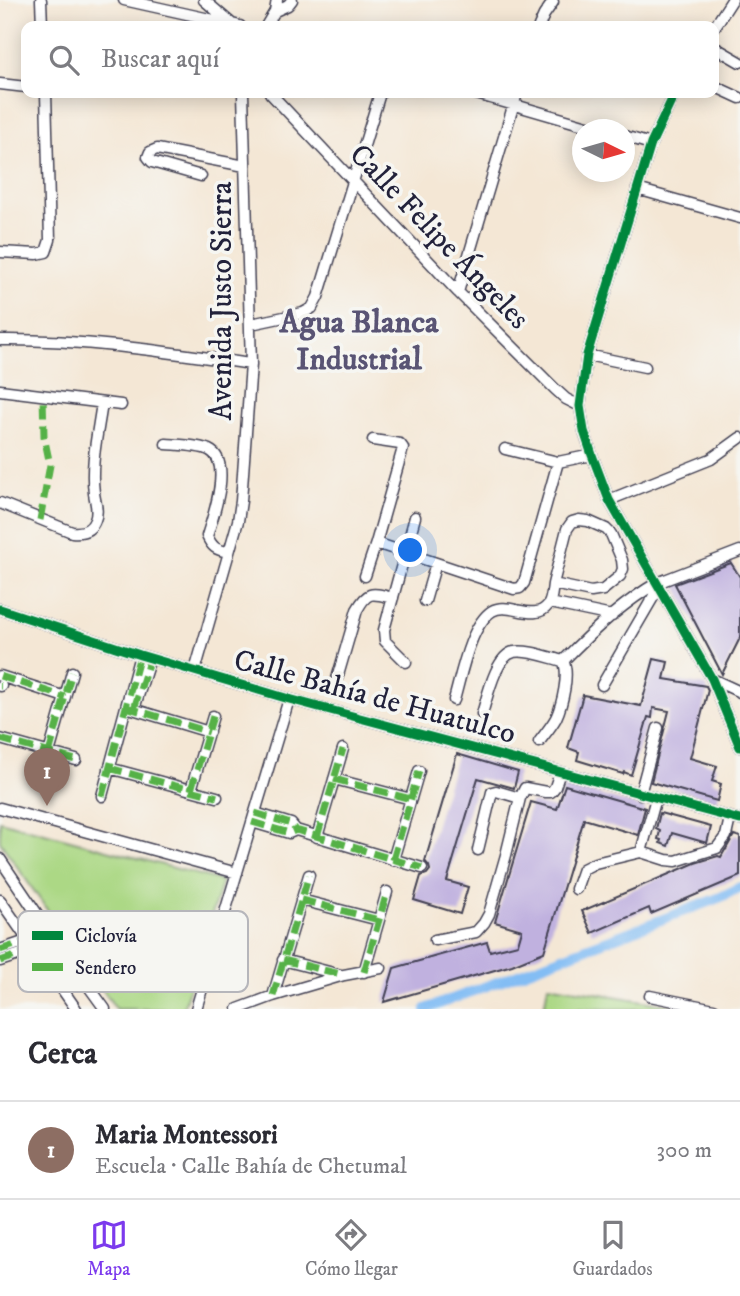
<!DOCTYPE html>
<html lang="es">
<meta charset="utf-8">
<style>
:root{--surface:#fff;--page:#f7f7f7;--text:#2b2b33;--muted:#7c7c81;--line:#e1e1e2;--accent:#7c3aed}
body{margin:0;font-family:"IM FELL DW Pica",serif;background:var(--page);color:var(--text)}
.compass{position:absolute;left:572px;top:119px;width:63px;height:63px;border-radius:50%;background:var(--surface);box-shadow:0 4px 18px #0003;rotate:95deg}
.you{position:absolute;left:411px;top:551px;width:24px;height:24px;margin:-18px;border:5px solid #fff;border-radius:50%;background:#1a73e8;box-shadow:0 0 0 10px #1a73e833}
.badge{display:grid;place-items:center;width:46px;height:46px;border-radius:50%;background:var(--accent);color:#fff;font-size:23px;font-weight:700}
.pin{position:absolute;translate:-50% -58px;filter:drop-shadow(0 2px 4px #0008)}
.pin::after{content:'';position:absolute;top:37px;width:24px;height:21px;background:inherit;clip-path:polygon(0 0,100% 0,50% 100%)}
.list{margin:0;padding:0;list-style:none}
h2{display:flex;justify-content:space-between;align-items:center;height:91px;margin:0;padding:0 28px;font-size:30px}
h2 small{font-size:23px;font-weight:400;color:var(--muted)}
.list li{display:grid;grid-template-columns:46px 1fr auto;gap:21px;align-items:center;box-sizing:border-box;height:98px;padding:0 28px;border-top:2px solid var(--line)}
.list b{display:block;font-size:26px;white-space:nowrap}
.list p{margin:0;font-size:23px;white-space:nowrap;color:var(--muted)}
.list em{font-size:23px;font-style:normal;color:var(--muted)}
.icon{flex:none;width:38px;height:38px;fill:none;stroke:currentColor;stroke-width:2;stroke-linecap:round;stroke-linejoin:round}
.map{position:relative;flex:none;width:740px;height:1009px;overflow:hidden}
.search{position:absolute;background:var(--surface);box-shadow:0 4px 18px #0003;left:21px;right:21px;top:21px;height:77px;display:flex;align-items:center;gap:18px;box-sizing:border-box;padding:0 24px;border-radius:14px;color:var(--muted);font-size:26px}
.sheet{height:189px;background:var(--surface)}
nav{display:flex;justify-content:space-around;align-items:center;box-sizing:border-box;height:98px;border-top:2px solid var(--line);background:var(--surface);font-size:19px;color:var(--muted)}
nav a{display:grid;justify-items:center;gap:4px}
nav .on{color:var(--accent)}
.map>svg:first-child{display:block}
.green{fill:#acd885;stroke:#677d60;stroke-width:2}
.lines{fill:none;stroke-linecap:round;stroke-linejoin:round}
.canal{stroke:#83bdf4;stroke-width:10}
.building{fill:#c0b1df}
.minor-casing{stroke:#424052;stroke-width:13}
.minor{stroke:#fff;stroke-width:10}
.quiet{stroke:#55b146;stroke-width:7;stroke-dasharray:14 7;stroke-linecap:butt}
.cycleway-casing{stroke:#f6f6f2;stroke-width:13}
.cycleway{stroke:#00873e;stroke-width:9}
.labels{text-anchor:middle;stroke-width:7;stroke-linejoin:round;paint-order:stroke}
.street-label{font-size:30px;fill:#22223b;stroke:#f6f6f2}
.neighbourhood-label{font-size:32px;font-weight:bold;fill:#595474;stroke:#f6f6f2}
.key{fill:#f6f6f2;stroke:#b6b6bb;stroke-width:2}
.key-label{font-size:19px;fill:#22223b}
</style>
<div class="map">
<svg width="740" height="1009" viewBox="0 0 740 1009">
<rect width="100%" height="100%" fill="#f6f6f2"/>
<filter id="ink" filterUnits="userSpaceOnUse"><feTurbulence type="fractalNoise" baseFrequency=".0143" numOctaves="2"/><feDisplacementMap in="SourceGraphic" scale="14" xChannelSelector="R" yChannelSelector="G"/><feConvolveMatrix kernelMatrix="1 2 1 2 8 2 1 2 1" color-interpolation-filters="sRGB"/></filter>
<filter id="wash" filterUnits="userSpaceOnUse"><feTurbulence type="fractalNoise" baseFrequency=".00686" numOctaves="4" result="noise"/><feDisplacementMap in="SourceGraphic" scale="28" xChannelSelector="R" yChannelSelector="G"/><feGaussianBlur stdDeviation="1.57" result="paint"/><feColorMatrix in="noise" values="0 0 0 0 0 0 0 0 0 0 0 0 0 0 0 0 0 1.4 0 .05"/><feComposite in="paint" operator="in"/></filter>
<g filter="url(#wash)">
<rect width="100%" height="100%" fill="#f4e7d5"/>
<path class="green" d="M0,821L222,881L183,1009H116L0,842Z
M548,985L691,1009H544Z"/>
<g class="lines">
<path class="canal" d="M426,1009L721,897L740,887"/>
</g>
<g id="blocks">
<path class="building" d="M731,563L740,577V638L722,674L675,584Z
M654,659L668,662L664,679L706,686L708,690L690,758L717,766L712,781L721,784L717,801L651,782L669,711L653,708L652,718L648,717L631,775L624,772L623,774L577,760L579,752L568,748L583,695L641,706Z
M457,754L518,772L514,788L478,778L447,881L468,887L460,914L414,900L421,876L427,874L430,870L429,866L425,861Z
M565,785L645,808L638,835L584,819L544,952L512,965L384,1002L394,968L487,942L490,951L518,944L522,930L495,922L531,802L557,809Z
M660,813L711,827L707,843L672,833L668,846L660,843L661,840L658,839L660,831L656,829Z
M734,835L740,837V876L651,914L649,908L592,933L582,911L695,863L718,856L721,857L725,850L727,849H726Z"/>
</g>
</g>
<g filter="url(#ink)">
<use href="#blocks" fill-opacity="0" stroke="#424052" stroke-width="2"/>
<g class="lines">
<defs>
<path id="minor" d="M41,0L42,26
M124,0L232,24
M204,0L232,24L240,26
M275,11L288,5L292,0
M266,26L275,11L277,0
M539,26L544,15L553,2
M714,28L732,0
M714,47L740,62
M0,84L26,87
M714,86L740,98
M270,93L458,292L555,389L566,399L580,406
M473,93L601,130
M675,93L651,144L587,355L580,406L584,431L592,455L609,500L712,679L740,747
M624,136L651,144
M201,176L152,162L148,157L150,152L157,149L245,166
M637,189L740,218
M0,252L37,254L46,252L50,240L46,93
M458,292L517,93
M251,324L303,313L312,308L318,297L380,93
M0,340C85,339 168,352 251,364
M587,355L645,367
M0,390L121,405
M373,440L400,444L403,448L376,543L514,589L520,588L524,583L558,462L592,455
M166,444C178,445 198,445 209,450C233,461 213,517 207,536C212,547 216,550 228,552
M505,449L558,462
M609,500L711,459L740,438
M0,503L72,532C82,533 91,531 95,520C99,511 95,502 94,493C90,464 98,432 102,403
M365,576L376,543
M425,601L436,563
M550,603L612,616
M0,609L140,655L289,699L740,820
M563,661C590,633 624,602 657,583L740,551
M406,662L385,641L384,630L415,517
M195,671L238,521L241,501L251,364L243,93
M0,676L65,697
M712,679L740,692
M602,685L659,587
M0,686H1
M334,689L357,610C368,590 372,593 393,598
M454,700C461,676 470,625 492,611C508,601 535,623 548,605C552,600 552,590 553,584L591,592L603,590L620,576L623,569L622,560L611,534L606,529L588,521L579,520L572,522L567,529L553,584
M126,707L209,732
M134,709L150,658
M482,714C487,698 496,655 514,652C527,649 550,658 563,661C570,673 562,705 556,718C551,727 544,735 539,742
M0,739L76,760
M49,753L72,672
M109,768L217,797
M334,779L411,799
M191,790L213,716
M640,794L658,728
M102,796L140,655
M656,798L641,852L666,860L676,861L717,848L726,836L730,818
M0,808L237,873
M255,813L291,824L296,830
M252,822L289,833L296,830L422,868
M317,837L343,749
M478,850L492,792L496,791L520,798
M0,859L50,933L105,1009
M393,860L419,771
M576,889L583,869L595,863L641,852
M0,900L76,1009
M301,900L379,920
M435,940L476,932L484,923L489,914L506,855L520,798L525,788L546,792H551L555,787L560,772
M0,950L50,933
M283,960L341,975
M0,961L57,942
M364,972L387,892
M273,996L309,875
M650,996L714,1009
M196,1009L289,699
M238,1009L273,996L344,975L381,968"/>
</defs>
<use href="#minor" class="minor-casing"/>
<use href="#minor" class="minor"/>
<path class="quiet" d="M40,520L50,465L44,436L43,396
M0,676L65,697
M0,686H1
M126,707L209,732
M134,709L150,658
M0,739L76,760
M49,753L72,672
M109,768L217,797
M334,779L411,799
M191,790L213,716
M102,796L140,655
M255,813L291,824L296,830
M252,822L289,833L296,830L422,868
M317,837L343,749
M393,860L419,771
M301,900L379,920
M0,950L50,933
M283,960L344,975
M0,961L57,942
M364,972L387,892
M273,996L309,875"/>
<defs>
<path id="cycleway" d="M675,93L651,144L587,355L580,406L584,431L592,455L609,500L712,679L740,747
M0,609L140,655L289,699L740,820"/>
</defs>
<use href="#cycleway" class="cycleway-casing"/>
<use href="#cycleway" class="cycleway"/>
</g>
</g>
<g class="labels">
<g class="street-label">
<text transform="translate(440 236) rotate(46)" y="10">Calle Felipe Ángeles</text>
<text transform="translate(221 301) rotate(-90)" y="10">Avenida Justo Sierra</text>
<text transform="translate(375 696) rotate(15)" y="10">Calle Bahía de Huatulco</text>
</g>
<g class="neighbourhood-label">
<text x="359" y="332">Agua Blanca<tspan x="359" dy="37">Industrial</tspan></text>
</g>
</g>
<rect x="18" y="911" width="230" height="81" rx="10" class="key"/>
<rect x="32" y="931" width="31" height="9" fill="#00873e"/>
<rect x="32" y="963" width="31" height="8" fill="#55b146"/>
<g class="key-label">
<text x="75" y="942">Ciclovía</text>
<text x="75" y="974">Sendero</text>
</g>
</svg>
<svg class="compass" viewBox="-18 -18 36 36"><path d="M0-13l5 13h-10z" fill="#e53935"/><path d="M0 13l5-13h-10z" fill="#7c7c81"/></svg>
<div class="you"></div>
<div class="pin badge" style="left:47px;top:806px;background:#8d6e63">1</div>
<div class="search"><svg class="icon" aria-label="search" viewBox="0 0 24 24"><circle cx="10" cy="10" r="6"/><path d="M15 15l6 6"/></svg>Buscar aquí</div>
</div>
<section class="sheet">
<h2>Cerca<small></small></h2>
<ul class="list">
<li><span class="badge" style="background:#8d6e63">1</span><div><b>Maria Montessori</b><p>Escuela · Calle Bahía de Chetumal</p></div><em>300 m</em></li>
</ul>
</section>
<nav>
<a class="on"><svg class="icon" aria-label="map" viewBox="0 0 24 24"><path d="M3 6l6-2 6 2 6-2v14l-6 2-6-2-6 2zM9 4v14M15 6v14"/></svg>Mapa</a>
<a><svg class="icon" aria-label="directions" viewBox="0 0 24 24"><path d="M12 3l9 9-9 9-9-9zM9 14v-3h6M13 9l2 2-2 2"/></svg>Cómo llegar</a>
<a><svg class="icon" aria-label="saved" viewBox="0 0 24 24"><path d="M7 4h10v16l-5-4-5 4z"/></svg>Guardados</a>
</nav>
